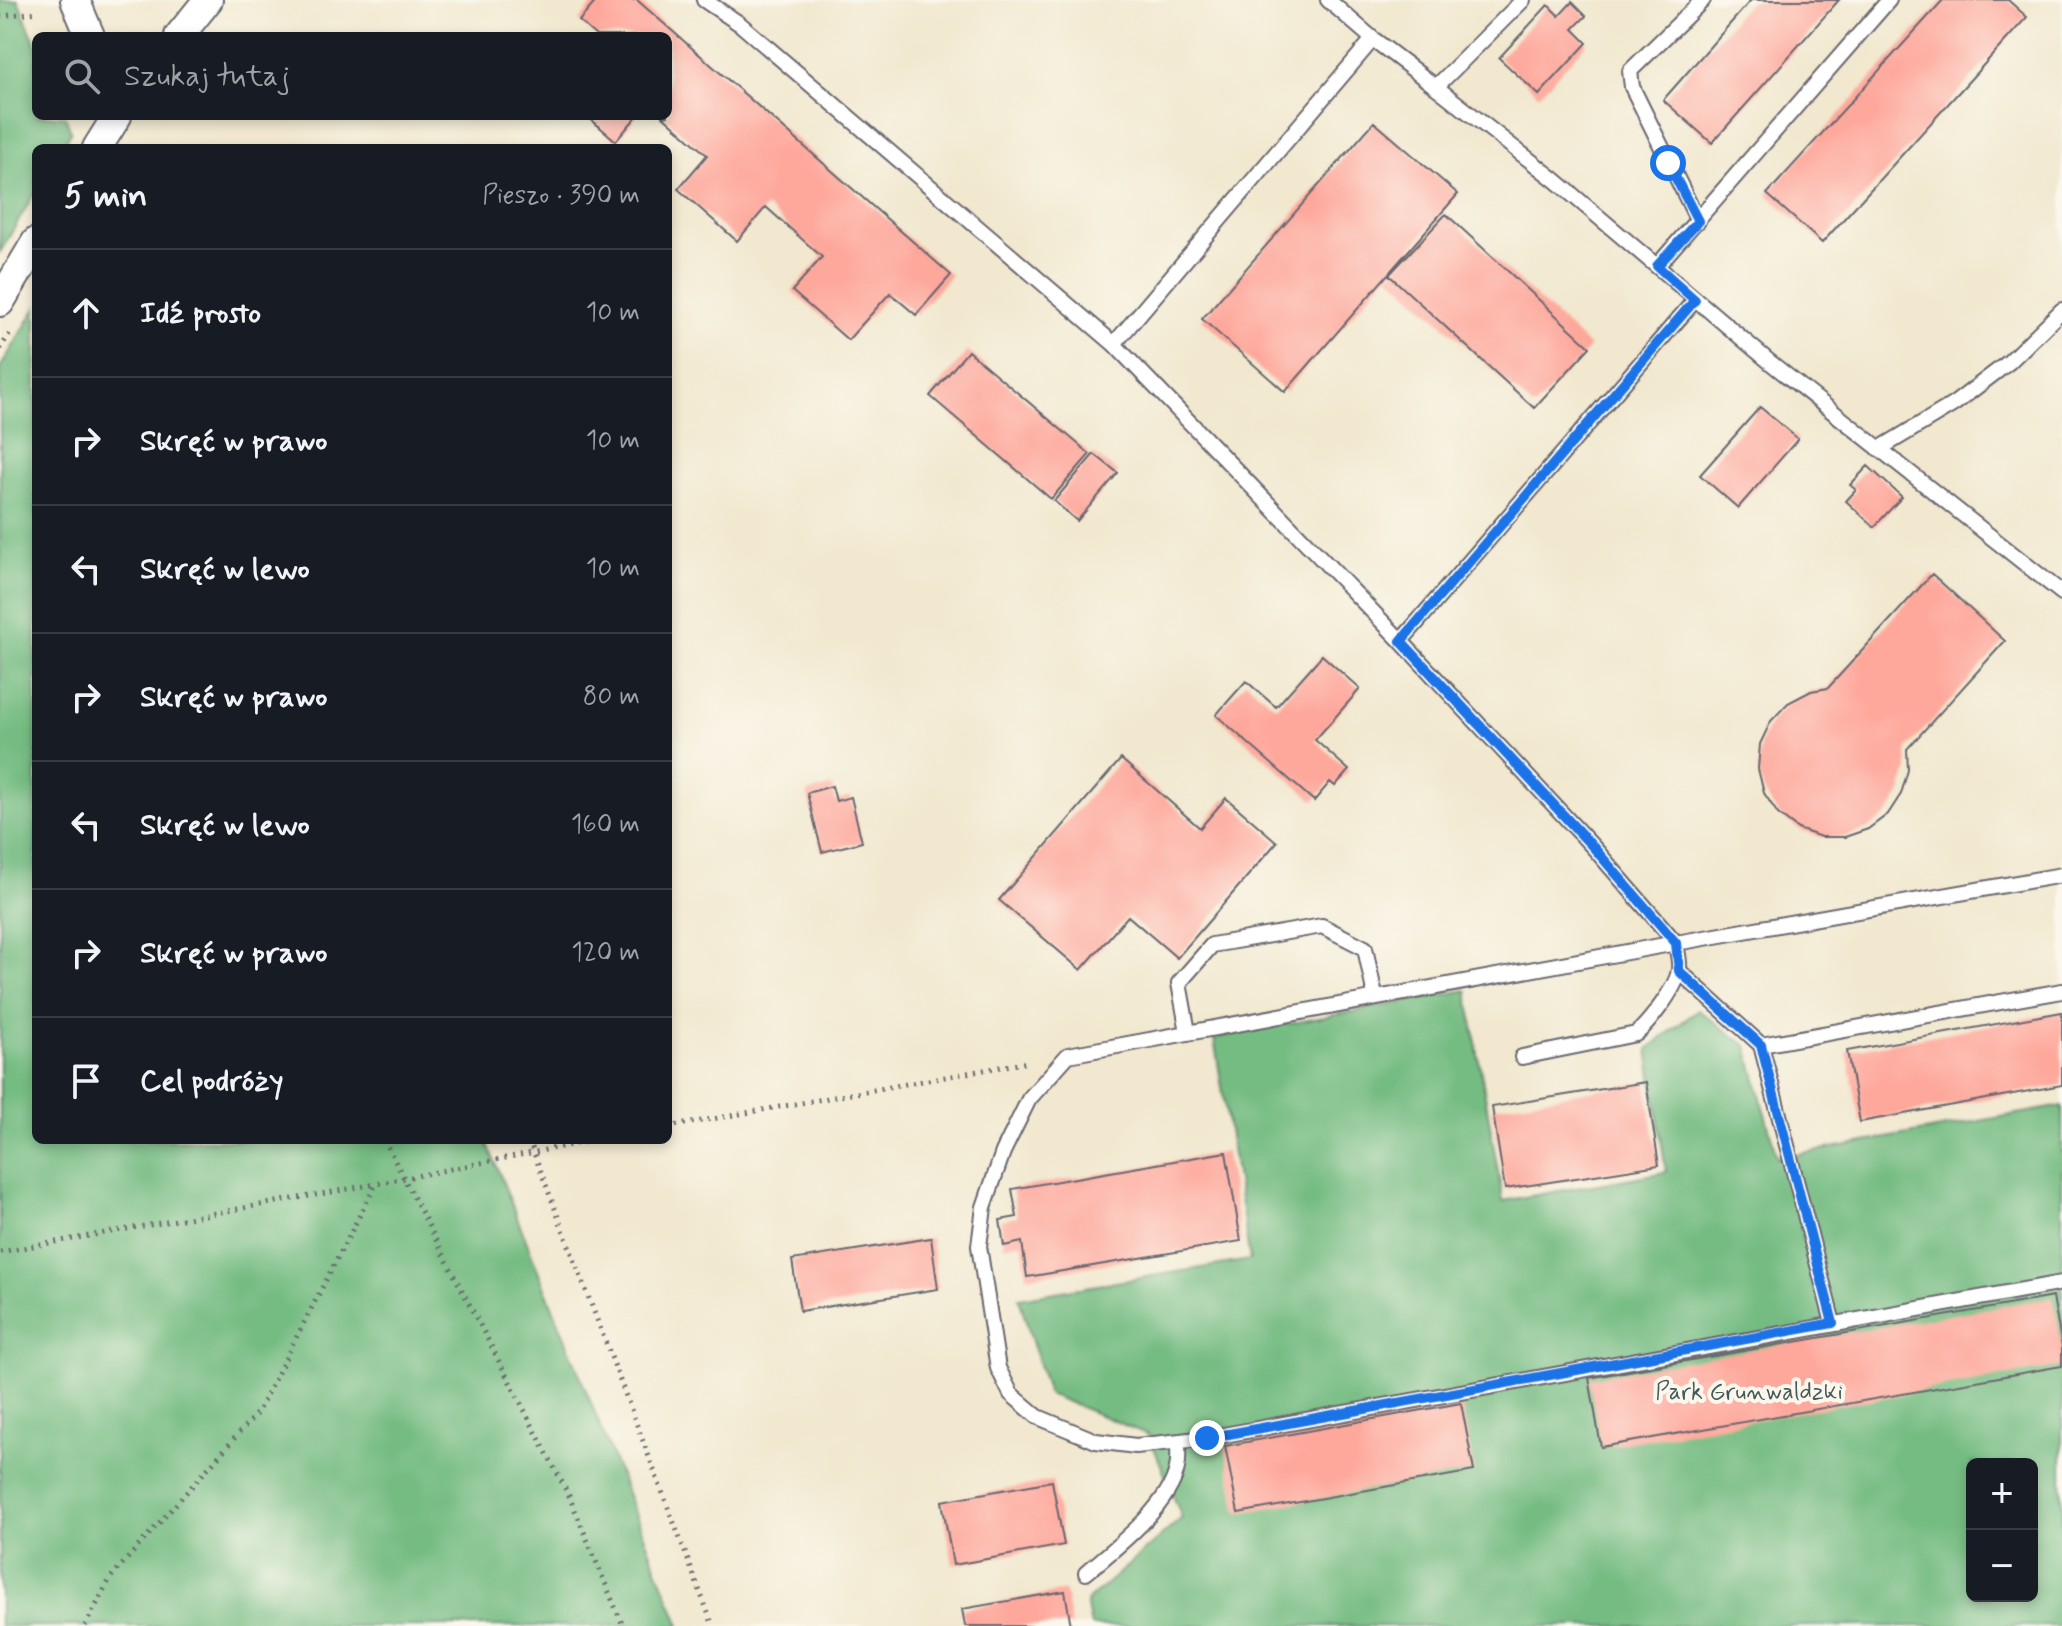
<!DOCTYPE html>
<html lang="pl">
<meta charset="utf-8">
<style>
:root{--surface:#171b24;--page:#20242c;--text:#f1f3f6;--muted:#9ea1a6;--line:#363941}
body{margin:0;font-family:Mynerve,sans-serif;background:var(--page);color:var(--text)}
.controls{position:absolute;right:24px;bottom:24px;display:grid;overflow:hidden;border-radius:12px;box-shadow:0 4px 12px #0003}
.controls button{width:72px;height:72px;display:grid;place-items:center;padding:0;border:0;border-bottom:2px solid var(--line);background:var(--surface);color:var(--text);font:40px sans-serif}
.stop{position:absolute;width:24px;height:24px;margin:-18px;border:6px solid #1a73e8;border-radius:50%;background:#fff}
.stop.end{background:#1a73e8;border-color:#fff;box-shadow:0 2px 8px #0008}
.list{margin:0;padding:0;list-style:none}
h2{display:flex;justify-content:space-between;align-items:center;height:104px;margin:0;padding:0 32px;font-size:34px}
h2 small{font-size:26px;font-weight:400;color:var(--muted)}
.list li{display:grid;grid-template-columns:52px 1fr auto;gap:24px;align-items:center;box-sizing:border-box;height:128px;padding:0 32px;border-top:2px solid var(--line)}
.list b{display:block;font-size:30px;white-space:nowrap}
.list em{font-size:26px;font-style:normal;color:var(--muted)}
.icon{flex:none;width:44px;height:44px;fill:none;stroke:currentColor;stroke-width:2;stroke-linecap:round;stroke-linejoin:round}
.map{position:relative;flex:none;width:2062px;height:1626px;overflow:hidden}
.search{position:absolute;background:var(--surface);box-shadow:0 4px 12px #0003;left:32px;top:32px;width:640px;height:88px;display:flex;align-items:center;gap:20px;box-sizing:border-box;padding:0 28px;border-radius:12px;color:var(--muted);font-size:30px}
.panel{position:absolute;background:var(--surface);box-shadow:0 4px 12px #0003;left:32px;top:144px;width:640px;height:1000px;border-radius:12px}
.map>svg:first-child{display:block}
.forest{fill:#75bc82;stroke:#4c6f5e;stroke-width:2;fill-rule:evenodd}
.building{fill:#fea79b}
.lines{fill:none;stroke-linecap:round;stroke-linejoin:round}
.lane-casing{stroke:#6a676f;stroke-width:18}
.street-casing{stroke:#6a676f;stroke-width:32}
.path{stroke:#6a676f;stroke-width:5;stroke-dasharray:2 6;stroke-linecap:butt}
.lane{stroke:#fff;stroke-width:14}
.street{stroke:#fff;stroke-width:28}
.route{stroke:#1a73e8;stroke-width:10}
.labels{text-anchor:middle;stroke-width:8;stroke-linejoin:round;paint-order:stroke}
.park-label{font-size:24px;fill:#445a58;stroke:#fbf7ec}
</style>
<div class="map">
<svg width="2062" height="1626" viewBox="0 0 2062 1626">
<rect width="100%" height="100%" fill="#fbf7ec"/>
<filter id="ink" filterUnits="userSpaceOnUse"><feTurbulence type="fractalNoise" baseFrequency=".0125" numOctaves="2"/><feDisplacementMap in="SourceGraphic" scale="16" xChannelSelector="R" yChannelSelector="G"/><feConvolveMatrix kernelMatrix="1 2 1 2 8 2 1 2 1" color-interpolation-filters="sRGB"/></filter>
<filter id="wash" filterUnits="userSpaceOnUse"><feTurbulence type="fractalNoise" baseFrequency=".006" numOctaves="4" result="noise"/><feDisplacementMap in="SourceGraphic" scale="32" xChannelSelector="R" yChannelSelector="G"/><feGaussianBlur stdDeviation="1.8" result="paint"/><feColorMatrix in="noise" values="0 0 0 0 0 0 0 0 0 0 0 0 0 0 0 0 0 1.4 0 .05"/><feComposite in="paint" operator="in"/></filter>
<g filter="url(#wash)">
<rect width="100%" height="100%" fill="#f1e8cf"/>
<path class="forest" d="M0,0H18L36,45V116H65L71,132L61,148H36V191L0,252Z
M36,308V1140H486L680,1626H0V368Z
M1467,990L1503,1201L1666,1172L1648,1049L1698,1010L1747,1046L1777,1158L2062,1106V1626H1091L1086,1602L1182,1518L1149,1435L1048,1394L1019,1298L1250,1260L1214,1038ZM1972,1464H2032V1596H1972Z"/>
<g id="blocks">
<path class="building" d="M597,0H637L951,275L916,315L890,293L848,340L792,291L822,257L766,207L737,241L678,189L707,155L663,116H668V36H596L579,21Z
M1751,0H1839L1712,143L1663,100Z
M1943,0H2008L2027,17L1822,243L1767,194Z
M1572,2L1586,16L1573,29L1587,43L1539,95L1499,58L1548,5L1559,16Z
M587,116H637L616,141Z
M1374,122L1458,194L1285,392L1202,319Z
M1446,214L1590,347L1534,408L1389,275Z
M968,351L1090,454L1051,499L930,396Z
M1760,407L1798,439L1738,508L1700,475Z
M1094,454L1118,473L1077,521L1054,501Z
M1868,466L1902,497L1874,527L1846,501L1856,490L1850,485Z
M1932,574L2005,641L1907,749L1908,770L1901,794L1888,814L1868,829L1845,837H1821L1798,829L1778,814L1764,793L1758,769L1760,744L1771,721L1788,703L1811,691L1828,688Z
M1322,655L1360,689L1315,740L1349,770L1335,786L1330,782L1314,801L1216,715L1246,681L1276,707Z
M1121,759L1200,828L1226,798L1277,842L1177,958L1128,916L1081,970L999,900Z
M832,786L836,801L851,797L862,842L822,852L807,793Z
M2062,1012V1085L1860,1122L1847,1051Z
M1646,1082L1659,1165L1505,1189L1492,1107Z
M1226,1152L1241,1241L1027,1277L1022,1242L1004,1246L1000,1220L1017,1217L1012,1189Z
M931,1238L938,1289L800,1311L792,1260Z
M2053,1297L2062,1346V1366L1601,1447L1589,1378Z
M1461,1403L1474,1471L1238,1513L1225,1446Z
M1052,1481L1064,1545L953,1565L942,1501Z
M1065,1591L1071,1626H965L962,1609Z"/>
</g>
</g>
<g filter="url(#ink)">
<use href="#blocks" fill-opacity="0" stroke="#6a676f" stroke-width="2"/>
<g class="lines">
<defs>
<path id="lane" d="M704,0L740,24L1114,344L1401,641
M1328,0L1373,39L1436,87L1523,0
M1436,87L1555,180L1771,363L2062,593
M1698,221L1632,87L1630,71L1703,0
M1657,266L1889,0
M1695,300L1401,641L1594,848L1676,943L1068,1055L1029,1099L1003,1152L984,1207L979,1246L998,1368L1011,1394L1038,1417L1096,1441L1136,1446L1207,1438L2062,1283
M1114,344L1373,39
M1879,449L1954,404L2009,362L2062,310
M1679,971L1761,1045L1833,1323
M1188,1032L1179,983L1212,945L1322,926L1365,948L1375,996
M1761,1045L2062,991
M1522,1057L1636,1034C1649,1023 1678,986 1679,969C1680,961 1677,951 1676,943L2062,875
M1086,1573C1114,1549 1170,1506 1177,1468C1179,1460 1178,1451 1178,1442"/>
<path id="street" d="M75,0L90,36
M179,36L208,0
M97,148L117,116
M0,302L36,242"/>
</defs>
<use href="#lane" class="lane-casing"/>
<use href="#street" class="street-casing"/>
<path class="path" d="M0,16L38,12
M0,349L10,333
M668,1127L1028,1062
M384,1140L569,1496L623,1626
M529,1140L713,1626
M0,1252L376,1184
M85,1626L111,1577L257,1413L376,1184L595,1140"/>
<use href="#lane" class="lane"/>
<use href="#street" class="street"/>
</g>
</g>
<g class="lines" filter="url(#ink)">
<path class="route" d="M1207,1438L1833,1323L1761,1045L1679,971L1676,943L1594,848L1401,641L1695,300L1657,266L1698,221L1668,163"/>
</g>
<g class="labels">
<g class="park-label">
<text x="1749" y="1399">Park Grunwaldzki</text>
</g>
</g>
</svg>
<div class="controls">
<button>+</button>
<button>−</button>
</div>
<div class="stop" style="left:1668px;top:163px"></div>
<div class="stop end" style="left:1207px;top:1438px"></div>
<div class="search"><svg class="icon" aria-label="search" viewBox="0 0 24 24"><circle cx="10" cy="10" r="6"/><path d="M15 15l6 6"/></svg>Szukaj tutaj</div>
<section class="panel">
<h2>5 min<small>Pieszo · 390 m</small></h2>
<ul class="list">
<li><svg class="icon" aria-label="ahead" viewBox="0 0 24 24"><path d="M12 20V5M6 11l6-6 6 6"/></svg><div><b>Idź prosto</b></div><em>10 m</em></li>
<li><svg class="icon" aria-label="right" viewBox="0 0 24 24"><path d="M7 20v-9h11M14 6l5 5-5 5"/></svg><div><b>Skręć w prawo</b></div><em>10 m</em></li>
<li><svg class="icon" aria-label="left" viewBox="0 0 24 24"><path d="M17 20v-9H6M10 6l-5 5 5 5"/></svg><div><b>Skręć w lewo</b></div><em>10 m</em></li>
<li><svg class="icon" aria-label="right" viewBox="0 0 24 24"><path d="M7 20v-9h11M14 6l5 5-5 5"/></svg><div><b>Skręć w prawo</b></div><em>80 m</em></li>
<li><svg class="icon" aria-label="left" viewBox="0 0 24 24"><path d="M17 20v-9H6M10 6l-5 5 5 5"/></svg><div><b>Skręć w lewo</b></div><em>160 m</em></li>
<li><svg class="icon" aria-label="right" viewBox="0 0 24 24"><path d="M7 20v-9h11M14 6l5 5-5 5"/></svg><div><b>Skręć w prawo</b></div><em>120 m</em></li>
<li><svg class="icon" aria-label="arrive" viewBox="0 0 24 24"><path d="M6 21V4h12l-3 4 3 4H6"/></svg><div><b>Cel podróży</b></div></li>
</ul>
</section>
</div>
